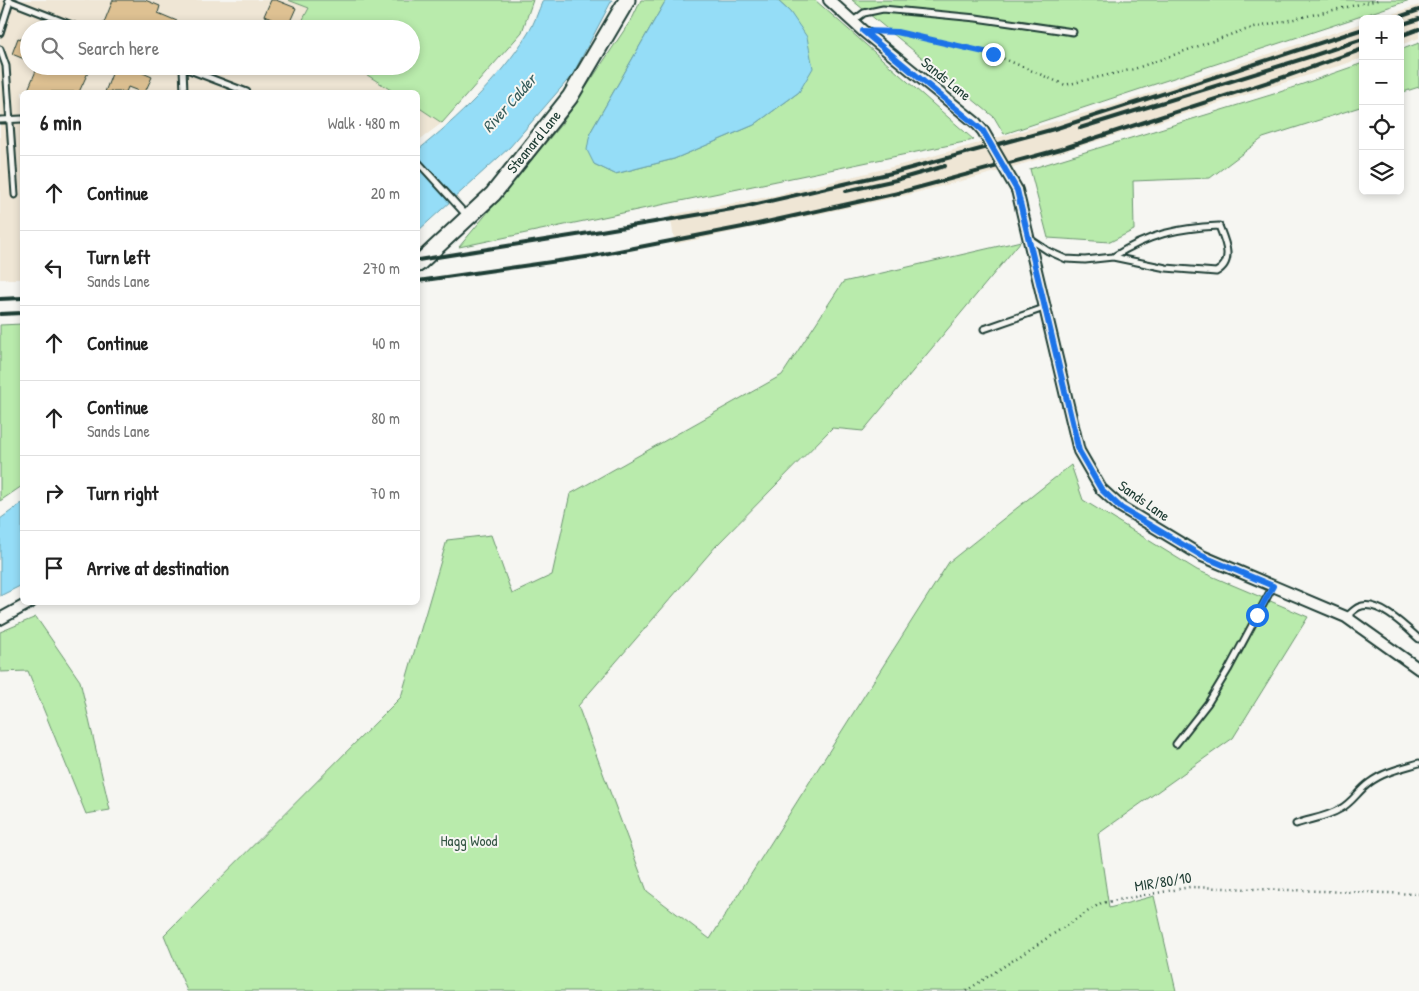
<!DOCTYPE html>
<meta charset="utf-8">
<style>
:root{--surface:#fff;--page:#f6f6f6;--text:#222;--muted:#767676;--line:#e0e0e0}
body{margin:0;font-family:"Patrick Hand",sans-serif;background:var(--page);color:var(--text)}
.controls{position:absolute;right:15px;top:15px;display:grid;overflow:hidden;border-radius:8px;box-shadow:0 2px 8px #0003}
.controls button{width:45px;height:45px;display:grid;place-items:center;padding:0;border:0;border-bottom:1px solid var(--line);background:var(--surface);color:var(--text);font:25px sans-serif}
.stop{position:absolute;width:15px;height:15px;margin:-11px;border:4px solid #1a73e8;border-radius:50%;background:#fff}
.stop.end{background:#1a73e8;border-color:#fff;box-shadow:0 1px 5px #0008}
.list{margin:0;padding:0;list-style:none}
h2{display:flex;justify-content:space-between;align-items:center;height:65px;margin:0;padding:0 20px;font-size:21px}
h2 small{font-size:16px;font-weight:400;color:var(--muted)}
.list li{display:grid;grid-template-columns:32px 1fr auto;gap:15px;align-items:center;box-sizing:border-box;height:75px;padding:0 20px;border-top:1px solid var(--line)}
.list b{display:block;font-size:19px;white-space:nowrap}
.list p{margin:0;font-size:16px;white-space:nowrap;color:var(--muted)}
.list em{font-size:16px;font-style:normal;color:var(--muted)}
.icon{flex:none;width:28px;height:28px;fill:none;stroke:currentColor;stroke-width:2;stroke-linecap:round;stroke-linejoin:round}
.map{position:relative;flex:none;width:1419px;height:991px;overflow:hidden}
.search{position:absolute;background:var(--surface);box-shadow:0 2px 8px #0003;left:20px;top:20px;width:400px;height:55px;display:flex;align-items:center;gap:12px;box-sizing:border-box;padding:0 18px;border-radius:28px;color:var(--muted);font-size:19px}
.panel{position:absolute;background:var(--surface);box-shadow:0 2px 8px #0003;left:20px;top:90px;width:400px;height:515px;border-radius:8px}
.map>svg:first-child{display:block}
.built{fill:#efe6d5}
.green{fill:#b9ebac;stroke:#6c9470}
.water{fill:#95ddf7;stroke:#669da9}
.building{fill:#dec192;stroke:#1f3d34}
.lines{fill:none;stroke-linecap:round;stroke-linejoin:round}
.lane-casing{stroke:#1f3d34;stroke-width:9}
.street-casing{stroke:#1f3d34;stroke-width:14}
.secondary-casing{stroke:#1f3d34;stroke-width:19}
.path{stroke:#1f3d34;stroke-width:2.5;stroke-dasharray:1 4;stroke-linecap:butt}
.lane{stroke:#f6f6f2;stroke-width:5}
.street{stroke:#f6f6f2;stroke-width:10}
.secondary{stroke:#f6f6f2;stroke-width:15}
.rail{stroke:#1f3d34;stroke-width:4}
.street-bridge-casing{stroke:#1f3d34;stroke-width:14;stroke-linecap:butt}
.street-bridge{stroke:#f6f6f2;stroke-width:10}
.route{stroke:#1a73e8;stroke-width:6}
.labels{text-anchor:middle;stroke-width:4;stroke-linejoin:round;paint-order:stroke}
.street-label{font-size:15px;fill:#1f3d34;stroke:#f6f6f2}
.park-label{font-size:15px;fill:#365746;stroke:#f6f6f2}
.water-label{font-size:16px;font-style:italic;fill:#375d5b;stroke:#f6f6f2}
</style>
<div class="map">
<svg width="1419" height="991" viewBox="0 0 1419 991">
<rect width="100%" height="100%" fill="#f6f6f2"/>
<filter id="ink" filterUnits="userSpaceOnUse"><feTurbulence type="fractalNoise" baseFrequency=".02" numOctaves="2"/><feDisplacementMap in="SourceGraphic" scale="10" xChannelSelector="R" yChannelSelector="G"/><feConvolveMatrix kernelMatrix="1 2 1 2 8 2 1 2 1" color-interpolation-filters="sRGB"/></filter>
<g filter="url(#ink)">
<path class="built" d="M0,0H288L309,8L298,29H29V66H353L394,92H22V279H0Z
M1419,5V38L1400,45V19H1377Z
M1363,23V58L1345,64L1000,171L907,195L675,244L670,215L773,196L908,163L1117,104Z
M418,107L442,123L418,141Z"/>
<path class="green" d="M288,0H533L522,32L442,123L418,107V92H394L353,66H411V29H298L309,8Z
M641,0H666L590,133L594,164L615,174L674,159L754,125L799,92L790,12L777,0H815L974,140L459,247L563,122L633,17Z
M852,0H1410L1004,134L994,117Z
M1419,43V87L1400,93V50Z
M1363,63V106L1263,138L1210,178L1133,181L1134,230L1110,242L1048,238L1030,169L1277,93Z
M1021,241L863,431L832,428L716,546L578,706L647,891L710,939L949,562L1071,465L1083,500L1197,570L1308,617L1233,738L1098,834L1109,908L1154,896L1176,991H187L164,935L401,697L447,540L491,535L512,594L552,575L570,494L782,375L843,282Z
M22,324V486L0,501V325Z
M36,617L80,681L110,810L86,814L28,671L0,672V632Z"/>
<path class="water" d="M543,0H612L573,74L510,147L418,231V150C458,118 499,79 527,35C534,25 538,11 543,0Z
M666,0H777L790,12L807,37L813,68L799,92L754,125L674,159L615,174L594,164L587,150L590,133Z
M22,503V585L0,596V519Z"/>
<path class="building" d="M113,0H145L160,6L158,13L196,29H113L103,25Z
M271,0H276L296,8L288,26L264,16Z
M18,38L29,42V61L12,54Z
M38,66H91L79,92H27Z
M115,66H127L152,77L145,92H141L128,87L126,92H105Z"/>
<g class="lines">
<defs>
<path id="lane" d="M8,0L82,29
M853,21L864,13L883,9L976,18L1073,32
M0,33L10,1
M0,49L6,66L15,195
M179,66L247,92
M183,68L184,92
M0,120L22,119
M418,162L468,217
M1030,239L1048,251L1066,259L1085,260L1113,257L1166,268L1216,272C1235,262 1225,241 1219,226C1177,228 1149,234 1113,257
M984,329L1044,308
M1346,617C1350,614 1354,609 1359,607C1378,599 1406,627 1419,639
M1176,744L1208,703L1228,670L1273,586
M1296,824C1310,819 1327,817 1340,809C1352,803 1358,791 1369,783C1383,772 1402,768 1419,763"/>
<path id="street" d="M829,0L863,31L976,123
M1017,190L1079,451L1101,489L1121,507L1202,556L1346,617L1419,669
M0,619L31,602"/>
<path id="secondary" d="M418,264L493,194L570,97L627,0"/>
</defs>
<use href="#lane" class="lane-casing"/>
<use href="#street" class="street-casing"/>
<use href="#secondary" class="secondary-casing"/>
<path class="path" d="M882,32H897L993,54L1065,85L1134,69L1241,31L1378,0
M966,991L1101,903L1190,887L1419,894"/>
<use href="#lane" class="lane"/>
<use href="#street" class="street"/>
<use href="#secondary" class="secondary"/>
<path class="rail" d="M1393,19L1419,10
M1400,25L1419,19
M1400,36L1419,29
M1080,128L1312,56L1363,39
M846,191L896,180L945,166
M418,260L583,234L744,207L896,172L1054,129L1363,29
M418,281L593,256L753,225L898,193L1061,149L1287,76L1363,49
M0,299L22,298
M0,314L22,313"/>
<defs>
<path id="street-bridge" d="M976,123L983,131L1017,190"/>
</defs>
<use href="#street-bridge" class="street-bridge-casing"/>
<use href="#street-bridge" class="street-bridge"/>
</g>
</g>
<g class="lines" filter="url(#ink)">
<path class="route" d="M993,54L897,32L863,31L983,131L1017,190L1079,451L1101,489L1121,508L1202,556L1273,586L1257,615"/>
</g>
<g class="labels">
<g class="street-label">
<text transform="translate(946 79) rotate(39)" y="5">Sands Lane</text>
<text transform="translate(534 142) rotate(-51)" y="5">Steanard Lane</text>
<text transform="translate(1144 501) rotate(35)" y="5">Sands Lane</text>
<text transform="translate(1163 882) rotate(-9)" y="5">MIR/80/10</text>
</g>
<g class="park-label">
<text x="469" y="846">Hagg Wood</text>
</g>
<g class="water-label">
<text transform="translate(509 103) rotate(-48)" y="6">River Calder</text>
</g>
</g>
</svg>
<div class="controls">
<button>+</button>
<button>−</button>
<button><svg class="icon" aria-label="locate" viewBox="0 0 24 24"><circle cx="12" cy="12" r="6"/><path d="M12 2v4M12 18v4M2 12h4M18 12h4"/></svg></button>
<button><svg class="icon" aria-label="layers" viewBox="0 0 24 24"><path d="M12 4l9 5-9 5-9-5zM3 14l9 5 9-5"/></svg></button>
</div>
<div class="stop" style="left:1257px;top:615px"></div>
<div class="stop end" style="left:993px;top:54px"></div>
<div class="search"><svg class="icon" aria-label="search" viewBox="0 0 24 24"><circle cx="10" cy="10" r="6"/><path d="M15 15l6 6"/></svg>Search here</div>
<section class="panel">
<h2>6 min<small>Walk · 480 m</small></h2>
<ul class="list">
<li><svg class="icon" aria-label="ahead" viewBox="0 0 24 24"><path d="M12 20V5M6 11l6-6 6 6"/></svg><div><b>Continue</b></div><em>20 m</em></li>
<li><svg class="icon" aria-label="left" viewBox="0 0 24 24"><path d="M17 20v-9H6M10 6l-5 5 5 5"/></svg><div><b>Turn left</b><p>Sands Lane</p></div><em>270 m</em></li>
<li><svg class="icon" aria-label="ahead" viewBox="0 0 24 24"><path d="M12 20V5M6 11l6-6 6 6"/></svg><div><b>Continue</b></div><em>40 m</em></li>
<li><svg class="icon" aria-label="ahead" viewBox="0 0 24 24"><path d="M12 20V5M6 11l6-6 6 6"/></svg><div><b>Continue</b><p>Sands Lane</p></div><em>80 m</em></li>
<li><svg class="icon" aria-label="right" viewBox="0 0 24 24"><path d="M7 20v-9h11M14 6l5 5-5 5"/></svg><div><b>Turn right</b></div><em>70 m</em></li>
<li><svg class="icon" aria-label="arrive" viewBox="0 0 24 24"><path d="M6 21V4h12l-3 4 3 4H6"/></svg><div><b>Arrive at destination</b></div></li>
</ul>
</section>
</div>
